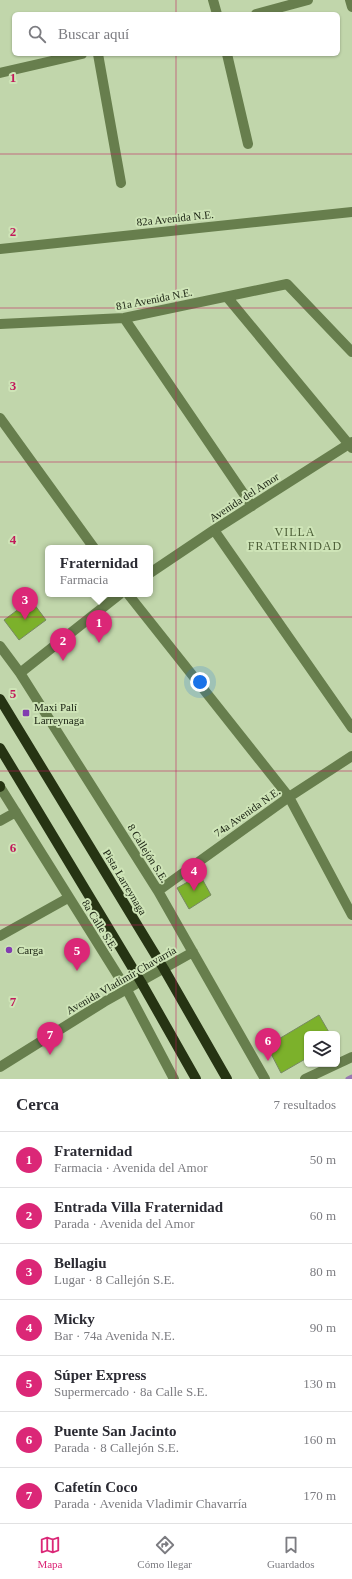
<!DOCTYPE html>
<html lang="es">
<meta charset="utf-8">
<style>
:root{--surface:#fff;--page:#f2f2f3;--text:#2b2b33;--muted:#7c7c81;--line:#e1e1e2;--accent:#db2777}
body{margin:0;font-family:Georgia,serif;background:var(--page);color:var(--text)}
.controls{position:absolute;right:12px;bottom:12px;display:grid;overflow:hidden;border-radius:6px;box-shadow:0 1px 3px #0004}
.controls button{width:36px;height:36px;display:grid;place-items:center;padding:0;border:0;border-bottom:1px solid var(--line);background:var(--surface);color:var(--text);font:20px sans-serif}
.you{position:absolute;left:200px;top:682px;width:14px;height:14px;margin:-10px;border:3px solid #fff;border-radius:50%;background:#1a73e8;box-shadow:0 0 0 6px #1a73e833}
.badge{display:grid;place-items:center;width:26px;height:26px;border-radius:50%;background:var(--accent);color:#fff;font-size:13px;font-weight:700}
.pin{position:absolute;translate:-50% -33px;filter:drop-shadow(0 1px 2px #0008)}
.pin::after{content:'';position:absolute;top:21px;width:14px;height:12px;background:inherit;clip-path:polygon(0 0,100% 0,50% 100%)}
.popup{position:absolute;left:45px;top:545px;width:108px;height:52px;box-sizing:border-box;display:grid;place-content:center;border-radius:6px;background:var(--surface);filter:drop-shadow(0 1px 3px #0005);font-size:13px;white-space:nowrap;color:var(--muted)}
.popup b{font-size:15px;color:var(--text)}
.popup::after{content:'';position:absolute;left:50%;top:100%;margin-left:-8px;border:8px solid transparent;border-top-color:var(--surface)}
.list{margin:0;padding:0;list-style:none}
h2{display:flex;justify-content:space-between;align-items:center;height:52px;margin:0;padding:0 16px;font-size:17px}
h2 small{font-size:13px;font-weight:400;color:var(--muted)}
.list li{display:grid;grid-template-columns:26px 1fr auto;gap:12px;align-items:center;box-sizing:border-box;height:56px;padding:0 16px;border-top:1px solid var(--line)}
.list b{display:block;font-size:15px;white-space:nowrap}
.list p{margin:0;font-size:13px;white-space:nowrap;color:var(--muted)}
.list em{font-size:13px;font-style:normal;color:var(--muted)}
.icon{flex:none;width:22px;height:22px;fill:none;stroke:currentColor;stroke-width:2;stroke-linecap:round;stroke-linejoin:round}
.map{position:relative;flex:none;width:352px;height:1079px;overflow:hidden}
.search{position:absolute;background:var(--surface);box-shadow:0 1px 3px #0004;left:12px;right:12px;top:12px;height:44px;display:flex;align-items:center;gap:10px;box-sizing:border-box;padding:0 14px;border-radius:6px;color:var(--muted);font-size:15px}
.sheet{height:444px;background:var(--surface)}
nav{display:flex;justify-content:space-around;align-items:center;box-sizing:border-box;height:56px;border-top:1px solid var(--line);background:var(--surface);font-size:11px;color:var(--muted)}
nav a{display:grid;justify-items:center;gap:2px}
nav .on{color:var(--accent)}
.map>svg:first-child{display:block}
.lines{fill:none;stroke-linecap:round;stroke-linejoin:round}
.stream{stroke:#9878b1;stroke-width:5}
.building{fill:#7cb12b;stroke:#768961}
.minor{stroke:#677e4d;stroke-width:10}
.major{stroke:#263413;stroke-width:10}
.grid{fill:none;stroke:#c2185b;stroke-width:1;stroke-opacity:0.55}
.poi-dot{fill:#823db0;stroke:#cee4b7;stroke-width:1.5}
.labels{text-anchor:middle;stroke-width:4;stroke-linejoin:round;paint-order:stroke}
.street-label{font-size:11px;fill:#192111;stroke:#cee4b7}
.poi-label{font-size:11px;fill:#192111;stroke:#cee4b7;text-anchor:start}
.neighbourhood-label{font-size:12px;letter-spacing:1px;fill:#4d5f38;stroke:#cee4b7}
.grid-label{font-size:13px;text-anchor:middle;font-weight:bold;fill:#c2185b;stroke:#cee4b7;stroke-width:4;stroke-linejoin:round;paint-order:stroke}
</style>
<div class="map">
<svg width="352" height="1079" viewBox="0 0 352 1079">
<rect width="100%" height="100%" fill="#c1d6ab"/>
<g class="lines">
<path class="stream" d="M348,1079L352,1077"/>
</g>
<path class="building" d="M31,600L46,620L19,640L4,620Z
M200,875L211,895L189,909L177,888Z
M319,1015L330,1034H307V1058L281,1073L267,1046Z"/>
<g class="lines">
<path class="minor" d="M213,0L217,14
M350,0L352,7
M256,14L308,0
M98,54L121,183
M227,54L248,144
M0,73L82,54
M0,249L352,212
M227,297L352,448
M124,318L252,506
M0,324L124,318L287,284L352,352
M0,418L94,548
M214,530L352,728
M150,573L214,530L352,442
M128,594L289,797L352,915
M0,646L20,673L158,891L265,1079
M20,673L120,594
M0,787L127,990L174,1079
M0,821L16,812
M158,891L289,797L352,756
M0,936L68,898
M337,1064L352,1057
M0,1067L104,1002L193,952
M305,1079L337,1064"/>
<path class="major" d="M0,699L164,969L227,1079
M0,748L141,982L196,1079
M0,786V787"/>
</g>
<path class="grid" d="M176,0V14M176,54V1079M0,154H352M0,308H352M0,462H352M0,617H352M0,771H352M0,925H352"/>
<g class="poi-dot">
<rect x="22" y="709" width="8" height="8" rx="2"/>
<circle cx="9" cy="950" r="4"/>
</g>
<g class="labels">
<g class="street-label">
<text transform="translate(175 218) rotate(-6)" y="4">82a Avenida N.E.</text>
<text transform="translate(154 299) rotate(-11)" y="4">81a Avenida N.E.</text>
<text transform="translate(244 497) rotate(-33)" y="4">Avenida del Amor</text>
<text transform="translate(247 812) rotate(-35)" y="4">74a Avenida N.E.</text>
<text transform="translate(148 853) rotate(58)" y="4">8 Callejón S.E.</text>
<text transform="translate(125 882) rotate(59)" y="4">Pista Larreynaga</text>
<text transform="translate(100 925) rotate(58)" y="4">8a Calle S.E.</text>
<text transform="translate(121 980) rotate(-30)" y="4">Avenida Vladimir Chavarría</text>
</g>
<g class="poi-label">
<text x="34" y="711">Maxi Palí<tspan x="34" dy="13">Larreynaga</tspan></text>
<text x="17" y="954">Carga</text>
</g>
<g class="neighbourhood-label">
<text x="295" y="536">VILLA<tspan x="295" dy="14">FRATERNIDAD</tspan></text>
</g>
</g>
<g class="grid-label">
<text x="13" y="82">1</text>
<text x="13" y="236">2</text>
<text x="13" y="390">3</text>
<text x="13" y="544">4</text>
<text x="13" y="698">5</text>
<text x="13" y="852">6</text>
<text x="13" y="1006">7</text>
</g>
</svg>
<div class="controls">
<button><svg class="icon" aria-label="layers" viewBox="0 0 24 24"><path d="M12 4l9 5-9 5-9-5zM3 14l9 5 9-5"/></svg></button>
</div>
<div class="you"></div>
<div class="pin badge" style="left:99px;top:643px">1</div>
<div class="popup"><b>Fraternidad</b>Farmacia</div>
<div class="pin badge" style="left:63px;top:661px">2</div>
<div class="pin badge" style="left:25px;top:620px">3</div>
<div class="pin badge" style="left:194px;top:891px">4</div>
<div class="pin badge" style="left:77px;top:971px">5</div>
<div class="pin badge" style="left:268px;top:1061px">6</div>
<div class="pin badge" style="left:50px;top:1055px">7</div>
<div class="search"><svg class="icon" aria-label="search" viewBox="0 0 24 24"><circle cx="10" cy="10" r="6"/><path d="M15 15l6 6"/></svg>Buscar aquí</div>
</div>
<section class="sheet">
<h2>Cerca<small>7 resultados</small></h2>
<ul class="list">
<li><span class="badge">1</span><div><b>Fraternidad</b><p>Farmacia · Avenida del Amor</p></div><em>50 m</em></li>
<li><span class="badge">2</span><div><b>Entrada Villa Fraternidad</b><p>Parada · Avenida del Amor</p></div><em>60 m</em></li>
<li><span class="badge">3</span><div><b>Bellagiu</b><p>Lugar · 8 Callejón S.E.</p></div><em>80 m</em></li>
<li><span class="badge">4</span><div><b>Micky</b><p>Bar · 74a Avenida N.E.</p></div><em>90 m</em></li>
<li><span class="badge">5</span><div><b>Súper Express</b><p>Supermercado · 8a Calle S.E.</p></div><em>130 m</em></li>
<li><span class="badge">6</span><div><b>Puente San Jacinto</b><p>Parada · 8 Callejón S.E.</p></div><em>160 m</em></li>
<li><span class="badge">7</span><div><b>Cafetín Coco</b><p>Parada · Avenida Vladimir Chavarría</p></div><em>170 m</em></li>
</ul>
</section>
<nav>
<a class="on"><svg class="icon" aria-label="map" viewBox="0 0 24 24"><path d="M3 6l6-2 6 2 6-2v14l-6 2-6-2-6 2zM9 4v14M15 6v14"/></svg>Mapa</a>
<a><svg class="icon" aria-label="directions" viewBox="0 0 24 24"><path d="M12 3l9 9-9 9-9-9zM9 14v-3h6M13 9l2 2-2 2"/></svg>Cómo llegar</a>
<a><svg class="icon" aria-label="saved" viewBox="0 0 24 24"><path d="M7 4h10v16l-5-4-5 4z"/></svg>Guardados</a>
</nav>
